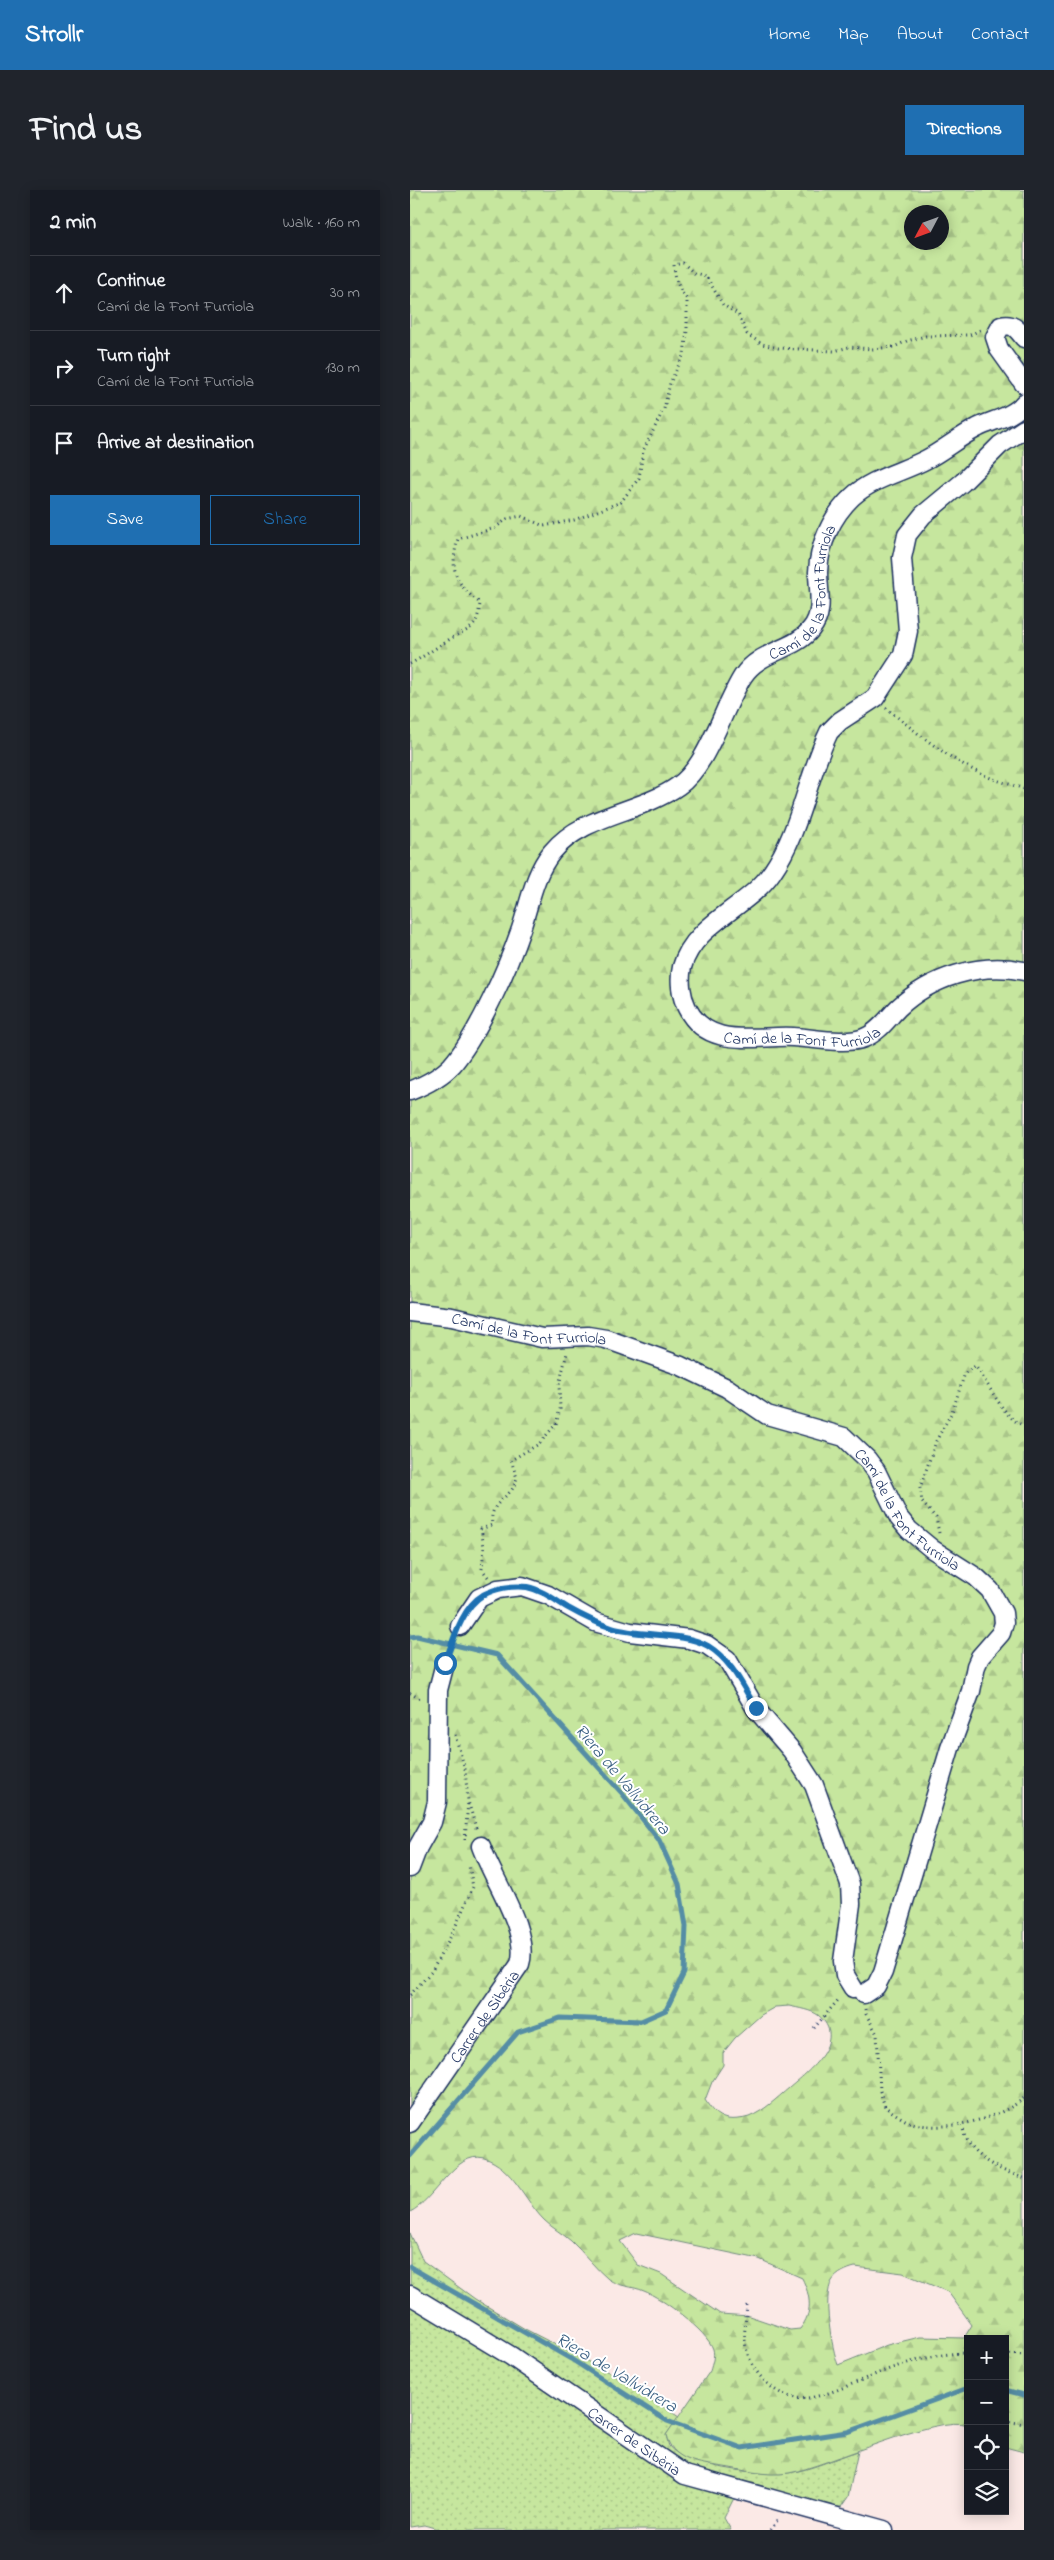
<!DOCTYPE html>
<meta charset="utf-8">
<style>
:root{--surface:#171b24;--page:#20242c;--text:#f1f3f6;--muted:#9ea1a6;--line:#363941;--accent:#1f6fb2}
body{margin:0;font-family:"Indie Flower",sans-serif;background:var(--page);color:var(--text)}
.controls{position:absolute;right:15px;bottom:15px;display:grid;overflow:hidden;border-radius:0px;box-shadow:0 2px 12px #0003}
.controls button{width:45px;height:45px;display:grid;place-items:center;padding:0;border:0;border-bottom:1px solid var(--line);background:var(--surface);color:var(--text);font:25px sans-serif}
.compass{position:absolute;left:494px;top:15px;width:45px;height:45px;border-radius:50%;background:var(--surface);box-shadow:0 2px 12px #0003;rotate:229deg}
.stop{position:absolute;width:15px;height:15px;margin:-11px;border:4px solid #1f6fb2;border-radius:50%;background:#fff}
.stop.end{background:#1f6fb2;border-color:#fff;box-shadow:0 1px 5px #0008}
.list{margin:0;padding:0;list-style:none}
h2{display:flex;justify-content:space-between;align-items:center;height:65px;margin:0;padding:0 20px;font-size:21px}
h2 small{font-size:16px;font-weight:400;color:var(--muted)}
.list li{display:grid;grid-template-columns:32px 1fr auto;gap:15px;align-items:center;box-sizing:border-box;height:75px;padding:0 20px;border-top:1px solid var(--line)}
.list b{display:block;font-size:19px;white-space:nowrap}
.list p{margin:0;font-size:16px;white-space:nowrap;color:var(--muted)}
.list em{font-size:16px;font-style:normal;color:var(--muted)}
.actions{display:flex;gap:10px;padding:15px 20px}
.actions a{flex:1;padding:11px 0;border:1px solid var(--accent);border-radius:0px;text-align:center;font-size:18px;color:var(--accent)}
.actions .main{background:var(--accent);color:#fff}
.icon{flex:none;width:28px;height:28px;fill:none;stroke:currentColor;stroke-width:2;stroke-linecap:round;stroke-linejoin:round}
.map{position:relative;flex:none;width:614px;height:2340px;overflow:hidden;border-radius:0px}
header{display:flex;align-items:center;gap:30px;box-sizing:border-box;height:70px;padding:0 25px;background:var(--accent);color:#fff}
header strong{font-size:24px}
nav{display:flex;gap:28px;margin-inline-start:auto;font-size:18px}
.intro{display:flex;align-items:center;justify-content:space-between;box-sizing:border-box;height:120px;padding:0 30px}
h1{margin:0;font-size:35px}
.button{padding:12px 22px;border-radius:0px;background:var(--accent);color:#fff;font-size:18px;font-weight:700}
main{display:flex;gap:30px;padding:0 30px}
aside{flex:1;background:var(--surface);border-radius:0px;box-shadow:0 2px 12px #0003}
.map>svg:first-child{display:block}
.grass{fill:url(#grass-dots);stroke:#708a7e}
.forest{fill:url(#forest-firs);stroke:#708a7e;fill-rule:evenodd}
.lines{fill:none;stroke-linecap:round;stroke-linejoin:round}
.stream{stroke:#558da5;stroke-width:5}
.street-casing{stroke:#1b2f5e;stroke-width:21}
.path{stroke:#1b2f5e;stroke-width:3;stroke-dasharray:1 4;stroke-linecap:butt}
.street{stroke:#fff;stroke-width:18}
.route{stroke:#1f6fb2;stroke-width:6}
.labels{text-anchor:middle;stroke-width:4;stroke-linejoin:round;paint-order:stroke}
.street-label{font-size:16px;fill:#1b2f5e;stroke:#fff}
.water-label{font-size:18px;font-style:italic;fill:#385e81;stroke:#fff}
</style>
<header>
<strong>Strollr</strong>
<nav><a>Home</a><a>Map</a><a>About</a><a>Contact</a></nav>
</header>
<div class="intro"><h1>Find us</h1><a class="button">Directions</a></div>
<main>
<aside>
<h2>2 min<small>Walk · 160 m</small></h2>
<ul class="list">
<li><svg class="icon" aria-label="ahead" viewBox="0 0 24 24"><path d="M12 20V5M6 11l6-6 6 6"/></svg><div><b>Continue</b><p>Camí de la Font Furriola</p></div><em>30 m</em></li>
<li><svg class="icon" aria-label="right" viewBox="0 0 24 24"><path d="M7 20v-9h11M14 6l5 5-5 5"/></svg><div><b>Turn right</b><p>Camí de la Font Furriola</p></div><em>130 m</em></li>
<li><svg class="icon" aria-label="arrive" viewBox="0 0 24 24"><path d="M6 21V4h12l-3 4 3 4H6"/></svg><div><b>Arrive at destination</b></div></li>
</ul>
<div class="actions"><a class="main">Save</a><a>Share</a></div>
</aside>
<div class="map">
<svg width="614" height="2340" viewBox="0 0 614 2340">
<defs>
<pattern id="grass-dots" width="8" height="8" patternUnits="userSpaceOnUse" patternTransform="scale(1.25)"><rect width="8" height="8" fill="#c6e69e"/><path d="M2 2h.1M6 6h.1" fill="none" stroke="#aac68a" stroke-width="1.8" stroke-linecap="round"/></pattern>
<pattern id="forest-firs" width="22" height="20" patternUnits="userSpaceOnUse" patternTransform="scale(1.25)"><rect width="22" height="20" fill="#c6e69e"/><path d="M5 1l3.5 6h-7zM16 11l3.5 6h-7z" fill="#aac68a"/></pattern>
</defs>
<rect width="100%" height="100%" fill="#fbe9e6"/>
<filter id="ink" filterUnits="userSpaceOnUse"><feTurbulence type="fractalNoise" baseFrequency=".02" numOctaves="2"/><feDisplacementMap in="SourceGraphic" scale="10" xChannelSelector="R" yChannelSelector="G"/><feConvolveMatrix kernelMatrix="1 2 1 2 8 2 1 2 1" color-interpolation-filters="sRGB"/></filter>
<g filter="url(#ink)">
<path class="grass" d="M0,2043L13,2071L65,2109L115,2139L206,2186L269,2227L256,2245C257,2248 258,2254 259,2256C272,2276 355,2286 378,2283C401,2280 425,2268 448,2261L438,2307L431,2317L419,2316L330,2296L314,2328L321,2340H32L14,2335L0,2337Z"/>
<path class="forest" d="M0,0H614V2262L595,2257V2149H558V2235C529,2223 415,2277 379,2283C355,2287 331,2279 307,2276C285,2273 262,2269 256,2245L300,2181C302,2174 305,2166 303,2159C297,2141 252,2108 234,2101C223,2096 209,2097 198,2089C185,2078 174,2063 161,2051C152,2043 142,2038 134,2030C114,2010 103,1977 74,1968C45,1960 24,2011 0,2022ZM502,22H532V52H502ZM379,1816C388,1818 401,1820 408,1825C439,1850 398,1882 379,1898C367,1908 354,1921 339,1927C333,1929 323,1930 317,1929C305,1926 301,1919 295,1910L302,1892L313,1875V1863L325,1848L351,1825L365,1817ZM226,2043L349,2069L392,2088C401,2107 403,2122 390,2139L380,2140L339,2126L310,2124L251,2084L228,2075L210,2051ZM445,2077L493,2083L538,2102L562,2135L554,2148L510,2147L477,2155L428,2175C422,2158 412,2107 422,2091C427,2083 437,2079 445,2077Z"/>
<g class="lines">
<path class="stream" d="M0,1447L7,1446L87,1465L211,1602L249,1650L269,1694L276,1736L274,1783L256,1820L231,1831L150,1828L108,1842L0,1966
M0,2077L161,2169L257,2231L332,2258L437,2242L558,2198
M595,2200L614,2205"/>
<defs>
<g id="street">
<path d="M614,148C607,139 603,133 591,136L585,147L589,159L614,194"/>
<path id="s1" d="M614,239L590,255L553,292L513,325L497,345L492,368L498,441L493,465L465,508L430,531L419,542C397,587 391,640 362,682C339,717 284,733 272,777C269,790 271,806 277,818C298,860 346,845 383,847C402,848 437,855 454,848C468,843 478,828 488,818C521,787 569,772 614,781"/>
<path id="s2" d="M0,901C15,895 31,887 42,875C68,845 98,777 111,739C120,712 124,684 142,662C173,624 230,623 268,596C298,576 313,517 333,486C350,460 384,461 401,439C415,422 408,401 408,382C409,354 422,326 442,307C462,288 493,282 517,269C534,260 549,247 567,238C582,230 603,227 614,213"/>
<path id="s3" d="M0,1122L42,1127L132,1148L178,1146L196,1149L271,1176L317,1198L357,1225L434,1247L457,1269L466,1281L489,1328L499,1340L522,1359L566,1387L580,1400L593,1423L594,1433L591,1443L570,1467L566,1476L561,1501L540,1558L473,1782L466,1796L454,1804"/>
<path d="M50,1436L69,1408L88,1399L112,1396L138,1405L185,1432L220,1442L279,1449L297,1455L317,1469L346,1519L382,1561L404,1595L440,1694L441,1714L433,1771L435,1785L443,1798"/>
<path d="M0,1678L8,1657L22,1632L27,1612L28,1500L35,1473"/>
<path id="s4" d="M0,1933L110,1774C120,1741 83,1690 71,1656"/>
<path id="s5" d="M0,2105L101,2166L275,2285L474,2340"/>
</g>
</defs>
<use href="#street" class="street-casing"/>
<path class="path" d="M0,474C13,467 24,459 37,451C57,437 67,444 70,413C45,394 39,379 48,349L85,338L97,329L111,326L134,336L164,330L211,312L229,288L233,261L254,219L260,193L274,164L277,141V109C268,99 265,88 264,75L273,73L284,83L296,86L313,115L328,124L337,144L352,154L368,158L424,161L439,157L462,159L484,157L497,151L516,146L560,145L570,140
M476,518C506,542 538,569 574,585C586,591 601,594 614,599
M529,1343L526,1328L512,1312L510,1298L526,1251L542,1222L555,1183L565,1176C577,1190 595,1232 614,1235
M78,1387L72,1379L74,1357L71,1339L82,1335C80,1317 89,1313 100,1302C103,1299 105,1293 107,1288L101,1270L129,1254L146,1234L150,1219L149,1195L157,1163
M0,1503L12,1510
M45,1545L55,1579L58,1611L67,1641
M55,1650L58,1611
M0,1805L22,1781L42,1744L63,1697L59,1676
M455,1819L456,1824L467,1844L470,1901L475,1917C483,1922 493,1930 502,1933C533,1943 590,1929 614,1908
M404,1838L430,1808
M553,1935C553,1965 589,1980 614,1988
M337,2115C336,2126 334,2138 335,2149C336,2175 359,2204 386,2208C406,2212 450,2190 469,2183C497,2172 528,2163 558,2163
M595,2164L614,2165
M595,2231L614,2234
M361,2340L369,2328"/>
<use href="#street" class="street"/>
</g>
</g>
<g class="lines" filter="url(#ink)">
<path class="route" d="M35,1473C43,1451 52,1417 73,1405C86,1398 103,1395 117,1397C132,1400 145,1410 158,1418C172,1426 187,1433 202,1438C231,1447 274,1442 298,1456C322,1471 332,1495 346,1518"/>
</g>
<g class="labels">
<g class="street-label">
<text dy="6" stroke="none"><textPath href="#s2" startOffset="672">Camí de la Font Furriola</textPath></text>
<text dy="6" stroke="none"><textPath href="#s1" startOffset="842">Camí de la Font Furriola</textPath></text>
<text dy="6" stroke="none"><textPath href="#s3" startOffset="121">Camí de la Font Furriola</textPath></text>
<text dy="6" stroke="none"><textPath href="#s3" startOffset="556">Camí de la Font Furriola</textPath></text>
<text dy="6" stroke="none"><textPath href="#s4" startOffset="130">Carrer de Sibèria</textPath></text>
<text dy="6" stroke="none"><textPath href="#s5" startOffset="268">Carrer de Sibèria</textPath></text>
</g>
<g class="water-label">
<text transform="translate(213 1589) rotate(50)" y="6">Riera de Vallvidrera</text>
<text transform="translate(207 2182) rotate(31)" y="6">Riera de Vallvidrera</text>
</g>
</g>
</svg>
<div class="controls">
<button>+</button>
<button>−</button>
<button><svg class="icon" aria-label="locate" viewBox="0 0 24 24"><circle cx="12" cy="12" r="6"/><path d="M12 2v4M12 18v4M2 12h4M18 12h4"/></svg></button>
<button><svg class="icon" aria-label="layers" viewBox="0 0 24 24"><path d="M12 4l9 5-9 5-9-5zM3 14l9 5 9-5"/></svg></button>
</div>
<svg class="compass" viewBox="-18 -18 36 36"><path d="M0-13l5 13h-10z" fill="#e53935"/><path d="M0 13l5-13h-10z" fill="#9ea1a6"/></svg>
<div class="stop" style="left:35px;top:1473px"></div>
<div class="stop end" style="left:346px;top:1518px"></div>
</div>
</main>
